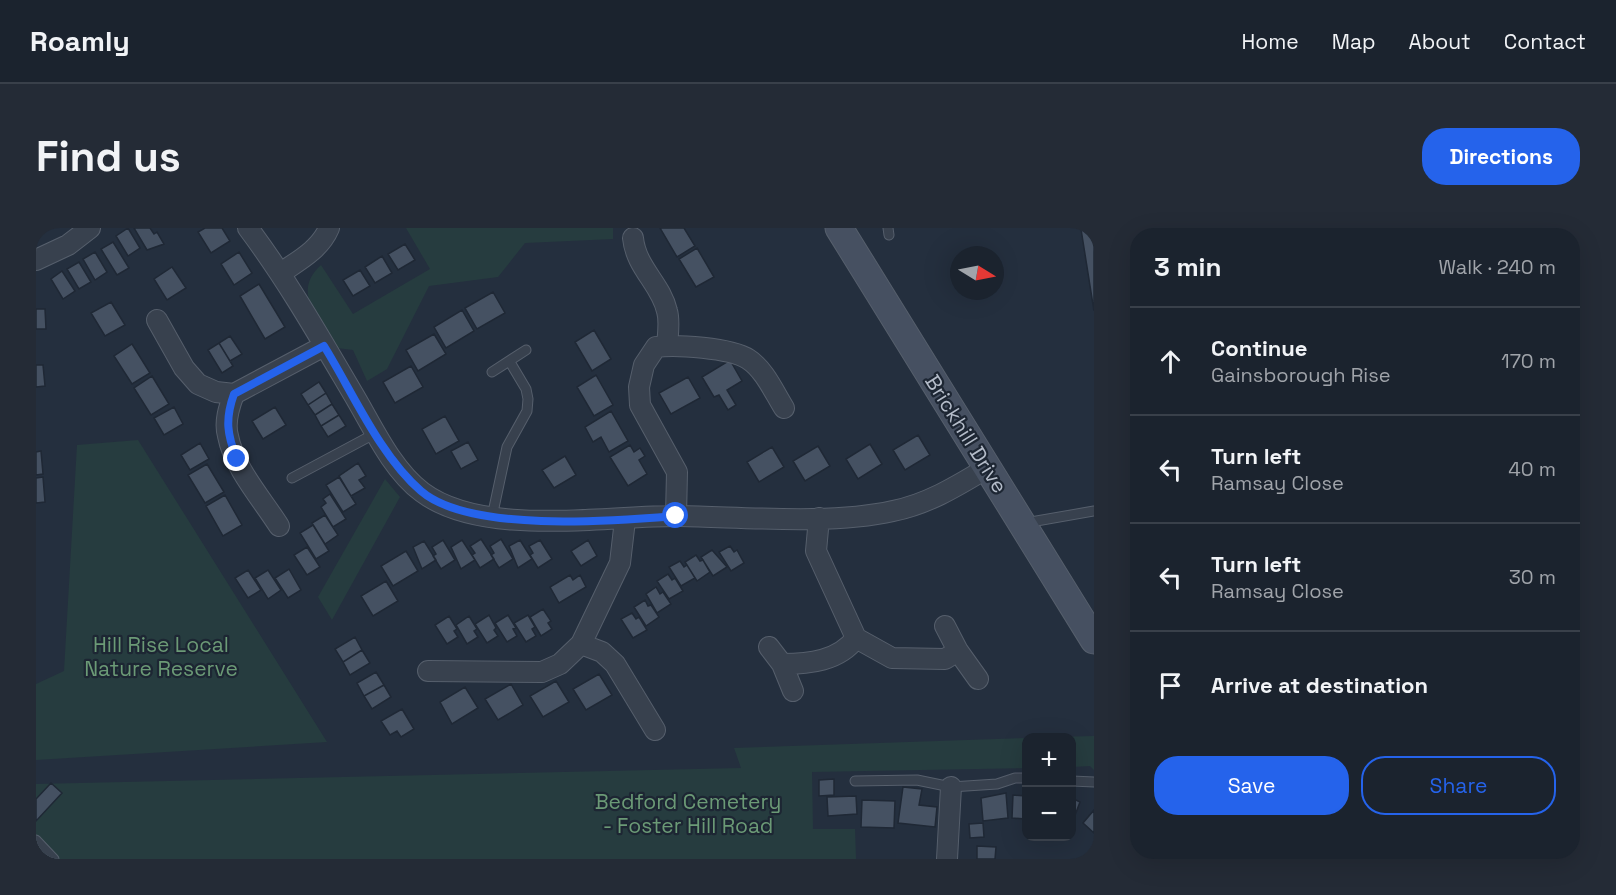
<!DOCTYPE html>
<meta charset="utf-8">
<style>
:root{--surface:#1b232e;--page:#242b36;--text:#f1f3f6;--muted:#a0a4aa;--line:#39404a;--accent:#2563eb}
body{margin:0;font-family:"Space Grotesk",sans-serif;background:var(--page);color:var(--text)}
.controls{position:absolute;right:18px;bottom:18px;display:grid;overflow:hidden;border-radius:12px;box-shadow:0 6px 24px #0002}
.controls button{width:54px;height:54px;display:grid;place-items:center;padding:0;border:0;border-bottom:2px solid var(--line);background:var(--surface);color:var(--text);font:30px sans-serif}
.compass{position:absolute;left:914px;top:18px;width:54px;height:54px;border-radius:50%;background:var(--surface);box-shadow:0 6px 24px #0002;rotate:100deg}
.stop{position:absolute;width:18px;height:18px;margin:-14px;border:4px solid #2563eb;border-radius:50%;background:#fff}
.stop.end{background:#2563eb;border-color:#fff;box-shadow:0 2px 6px #0008}
.list{margin:0;padding:0;list-style:none}
h2{display:flex;justify-content:space-between;align-items:center;height:78px;margin:0;padding:0 24px;font-size:26px}
h2 small{font-size:20px;font-weight:400;color:var(--muted)}
.list li{display:grid;grid-template-columns:39px 1fr auto;gap:18px;align-items:center;box-sizing:border-box;height:108px;padding:0 24px;border-top:2px solid var(--line)}
.list b{display:block;font-size:22px;white-space:nowrap}
.list p{margin:0;font-size:20px;white-space:nowrap;color:var(--muted)}
.list em{font-size:20px;font-style:normal;color:var(--muted)}
.actions{display:flex;gap:12px;padding:18px 24px}
.actions a{flex:1;padding:14px 0;border:2px solid var(--accent);border-radius:24px;text-align:center;font-size:21px;color:var(--accent)}
.actions .main{background:var(--accent);color:#fff}
.icon{flex:none;width:33px;height:33px;fill:none;stroke:currentColor;stroke-width:2;stroke-linecap:round;stroke-linejoin:round}
.map{position:relative;flex:none;width:1058px;height:631px;overflow:hidden;border-radius:24px}
header{display:flex;align-items:center;gap:36px;box-sizing:border-box;height:84px;padding:0 30px;background:var(--surface);border-bottom:2px solid var(--line)}
header strong{font-size:28px}
nav{display:flex;gap:33px;margin-inline-start:auto;font-size:21px}
.intro{display:flex;align-items:center;justify-content:space-between;box-sizing:border-box;height:144px;padding:0 36px}
h1{margin:0;font-size:42px}
.button{padding:15px 27px;border-radius:24px;background:var(--accent);color:#fff;font-size:21px;font-weight:700}
main{display:flex;gap:36px;padding:0 36px}
aside{flex:1;background:var(--surface);border-radius:24px;box-shadow:0 6px 24px #0002}
.map>svg:first-child{display:block}
.green{fill:#263c3f}
.building{fill:#455162;stroke:#1f2835;stroke-width:1.5}
.lines{fill:none;stroke-linecap:round;stroke-linejoin:round}
.lane-casing{stroke:#565f6c;stroke-width:11}
.street-casing{stroke:#565f6c;stroke-width:22}
.secondary-casing{stroke:#565f6c;stroke-width:29}
.lane{stroke:#38414e;stroke-width:9}
.street{stroke:#38414e;stroke-width:20}
.secondary{stroke:#465061;stroke-width:27}
.route{stroke:#2563eb;stroke-width:8}
.labels{text-anchor:middle;stroke-width:4.5;stroke-linejoin:round;paint-order:stroke}
.street-label{font-size:21px;fill:#b4bcc9;stroke:#1d2633}
.park-label{font-size:21px;fill:#6b9a76;stroke:#1d2633}
</style>
<header>
<strong>Roamly</strong>
<nav><a>Home</a><a>Map</a><a>About</a><a>Contact</a></nav>
</header>
<div class="intro"><h1>Find us</h1><a class="button">Directions</a></div>
<main>
<div class="map">
<svg width="1058" height="631" viewBox="0 0 1058 631">
<rect width="100%" height="100%" fill="#242f3e"/>
<path class="green" d="M370,0H577V11L489,15L462,49L393,58L351,141L331,153L317,122L301,120C285,93 254,65 285,37L317,86L394,41Z
M102,212L291,514L0,532V456L28,443L41,217Z
M349,251L364,269L296,392L282,369Z
M1058,508V542L1054,538L1036,539V509H1019Z
M990,510V540L776,544L777,601H819L820,631H0V556L705,540L698,520Z"/>
<path class="building" d="M92,0L104,20L92,28L80,8Z
M98,0H114L118,6L121,4L128,16L111,22Z
M169,0H186L194,13L175,25L162,4Z
M624,0H648L659,18L641,29Z
M1058,0V83L1045,1Z
M77,14L93,40L81,47L65,21Z
M369,16L379,32L362,42L352,26Z
M661,20L678,49L660,59L643,31Z
M59,24L71,44L59,52L47,31Z
M203,24L216,45L198,57L185,36Z
M346,28L356,45L339,55L329,39Z
M43,34L55,54L43,61L31,41Z
M136,39L150,60L131,72L118,51Z
M324,42L334,58L317,68L307,52Z
M26,43L39,63L27,71L15,51Z
M223,56L249,99L229,111L204,68Z
M457,64L469,85L441,101L429,80Z
M75,74L89,97L69,108L55,85Z
M0,81H9L10,101H0Z
M426,82L438,103L410,120L398,99Z
M558,102L575,131L556,143L539,114Z
M398,106L410,126L382,143L370,122Z
M194,108L206,126L194,133L183,115Z
M183,115L197,138L186,145L172,122Z
M96,116L114,145L96,156L78,128Z
M694,132L706,153L691,162L700,177L692,182L683,167L678,169L666,149Z
M0,137H7L9,158L0,159Z
M375,138L387,159L359,175L347,154Z
M560,147L577,177L558,188L541,159Z
M116,148L133,176L115,187L98,160Z
M652,149L664,170L635,186L623,165Z
M283,154L290,165L272,177L265,166Z
M290,165L296,176L279,187L272,177Z
M296,176L303,187L285,198L279,187Z
M138,179L147,196L128,207L118,190Z
M239,179L250,197L227,211L216,193Z
M575,183L592,213L573,224L565,209L557,214L549,199Z
M303,187L310,198L292,209L285,198Z
M409,188L423,213L400,226L386,201Z
M882,207L894,227L869,242L857,222Z
M432,214L442,232L425,241L415,223Z
M164,215L173,231L154,242L145,227Z
M834,216L846,236L822,251L810,231Z
M594,217L598,224L604,220L609,228L603,232L611,246L592,258L574,229Z
M782,218L794,238L769,253L757,233Z
M736,219L748,239L723,254L711,234Z
M5,223L7,246L0,247V224Z
M529,228L540,247L518,260L506,242Z
M322,235L330,248L323,252L329,260L315,268L303,248Z
M171,236L188,264L169,275L152,247Z
M7,249L9,274L0,275V250Z
M303,249L320,276L307,284L290,257Z
M294,266L310,291L297,299L285,279L290,275L287,271Z
M189,267L206,297L187,308L170,278Z
M289,287L302,307L289,316L276,295Z
M277,297L293,323L280,331L264,305Z
M445,311L458,331L444,340L436,327L439,325L434,318Z
M465,311L477,331L463,340L455,327L458,325L454,318Z
M407,312L419,332L405,341L397,328L400,326L396,319Z
M426,312L439,332L425,341L415,319Z
M484,312L496,331L482,340L473,318Z
M504,312L516,331L502,340L494,327L497,325L493,318Z
M552,312L561,328L545,338L535,323Z
M388,313L400,332L386,341L377,319Z
M694,318L698,324L701,322L708,335L695,343L683,324Z
M271,319L284,339L271,347L258,327Z
M676,322L691,339L677,348L665,329Z
M370,323L382,343L357,358L345,338Z
M660,327L664,333L667,332L674,344L661,353L649,334Z
M644,333L648,339L651,337L659,350L645,358L633,339Z
M253,341L265,362L252,370L239,350Z
M212,342L225,362L212,370L199,350Z
M232,342L245,362L232,371L219,350Z
M632,346L636,352L639,350L647,363L633,371L621,353Z
M534,347L537,352L544,347L550,359L523,375L514,359Z
M350,353L362,373L337,388L325,368Z
M620,359L624,366L627,364L635,376L621,385L610,366Z
M609,372L612,378L615,377L623,389L610,398L598,379Z
M507,381L515,393L512,395L516,401L505,408L494,389Z
M596,385L600,391L603,389L611,402L597,410L585,391Z
M453,387L460,400L458,402L462,408L451,415L439,396Z
M472,387L480,400L477,401L481,408L471,414L459,395Z
M492,387L499,399L496,401L500,408L490,414L478,395Z
M413,388L421,401L418,403L422,409L411,416L399,397Z
M433,388L441,401L438,403L442,409L431,416L420,397Z
M319,409L326,422L307,434L299,421Z
M326,422L334,435L314,447L307,434Z
M340,444L348,457L328,468L321,455Z
M563,446L576,467L550,482L537,461Z
M520,453L533,474L507,489L494,468Z
M475,456L487,477L462,492L449,471Z
M348,457L355,469L336,481L328,468Z
M429,459L442,480L416,496L404,474Z
M366,481L378,501L365,509L361,503L354,507L345,493Z
M798,551V567L783,568V552Z
M15,555L26,565L0,593V571Z
M867,559L886,561L883,577L901,579L899,599L862,595Z
M970,565L972,590L947,593L945,570Z
M977,567L990,568V591L976,590Z
M820,568L821,586L792,588L791,569Z
M1036,570L1044,574L1036,595Z
M826,572L859,573L858,600L825,599Z
M1058,582V605L1047,595Z
M947,595L948,609L934,610L933,596Z
M941,618L960,619L959,631H941Z"/>
<g class="lines">
<defs>
<path id="lane" d="M852,0L853,7
M456,144L490,122
M256,250L340,205
M456,289L471,219L491,183L492,171L490,161L474,134
M989,295L1058,283
M819,553L881,552L915,559L961,556L979,550H990
M1036,553L1058,554
M0,612L18,631"/>
<path id="street" d="M212,0C251,52 283,108 316,164C336,197 355,241 386,264C447,310 572,287 644,288C708,289 795,297 857,283C892,276 921,258 951,240
M597,10C600,40 625,56 631,83C634,93 632,106 631,117
M0,32L32,17L54,0
M246,44C264,32 284,21 293,0
M121,92L148,140L162,156L180,164L198,166L288,118
M198,166C193,179 188,194 192,208C198,240 226,271 243,298
M640,288L641,244L604,177L603,159L608,137L620,119C639,116 695,120 712,131C728,141 738,164 748,180
M783,290L780,323L820,410L856,430L909,431L922,423
M909,398L922,423L942,451
M545,416L566,424L579,436L619,502
M733,419L746,436L757,463
M746,436C773,436 803,433 820,410
M392,443L506,444L524,436L545,416L584,335L589,292
M911,631L915,559"/>
<path id="secondary" d="M803,0L1058,412"/>
</defs>
<use href="#lane" class="lane-casing"/>
<use href="#street" class="street-casing"/>
<use href="#secondary" class="secondary-casing"/>
<use href="#lane" class="lane"/>
<use href="#street" class="street"/>
<use href="#secondary" class="secondary"/>
</g>
<g class="lines">
<path class="route" d="M201,231C191,207 189,191 198,166L288,118C316,163 344,228 385,263C434,305 577,293 640,288"/>
</g>
<g class="labels">
<g class="street-label">
<text transform="translate(930 206) rotate(58)" y="7">Brickhill Drive</text>
</g>
<g class="park-label">
<text x="125" y="424">Hill Rise Local<tspan x="125" dy="24">Nature Reserve</tspan></text>
<text x="652" y="581">Bedford Cemetery<tspan x="652" dy="24">- Foster Hill Road</tspan></text>
</g>
</g>
</svg>
<div class="controls">
<button>+</button>
<button>−</button>
</div>
<svg class="compass" viewBox="-18 -18 36 36"><path d="M0-13l5 13h-10z" fill="#e53935"/><path d="M0 13l5-13h-10z" fill="#a0a4aa"/></svg>
<div class="stop" style="left:640px;top:288px"></div>
<div class="stop end" style="left:201px;top:231px"></div>
</div>
<aside>
<h2>3 min<small>Walk · 240 m</small></h2>
<ul class="list">
<li><svg class="icon" aria-label="ahead" viewBox="0 0 24 24"><path d="M12 20V5M6 11l6-6 6 6"/></svg><div><b>Continue</b><p>Gainsborough Rise</p></div><em>170 m</em></li>
<li><svg class="icon" aria-label="left" viewBox="0 0 24 24"><path d="M17 20v-9H6M10 6l-5 5 5 5"/></svg><div><b>Turn left</b><p>Ramsay Close</p></div><em>40 m</em></li>
<li><svg class="icon" aria-label="left" viewBox="0 0 24 24"><path d="M17 20v-9H6M10 6l-5 5 5 5"/></svg><div><b>Turn left</b><p>Ramsay Close</p></div><em>30 m</em></li>
<li><svg class="icon" aria-label="arrive" viewBox="0 0 24 24"><path d="M6 21V4h12l-3 4 3 4H6"/></svg><div><b>Arrive at destination</b></div></li>
</ul>
<div class="actions"><a class="main">Save</a><a>Share</a></div>
</aside>
</main>
